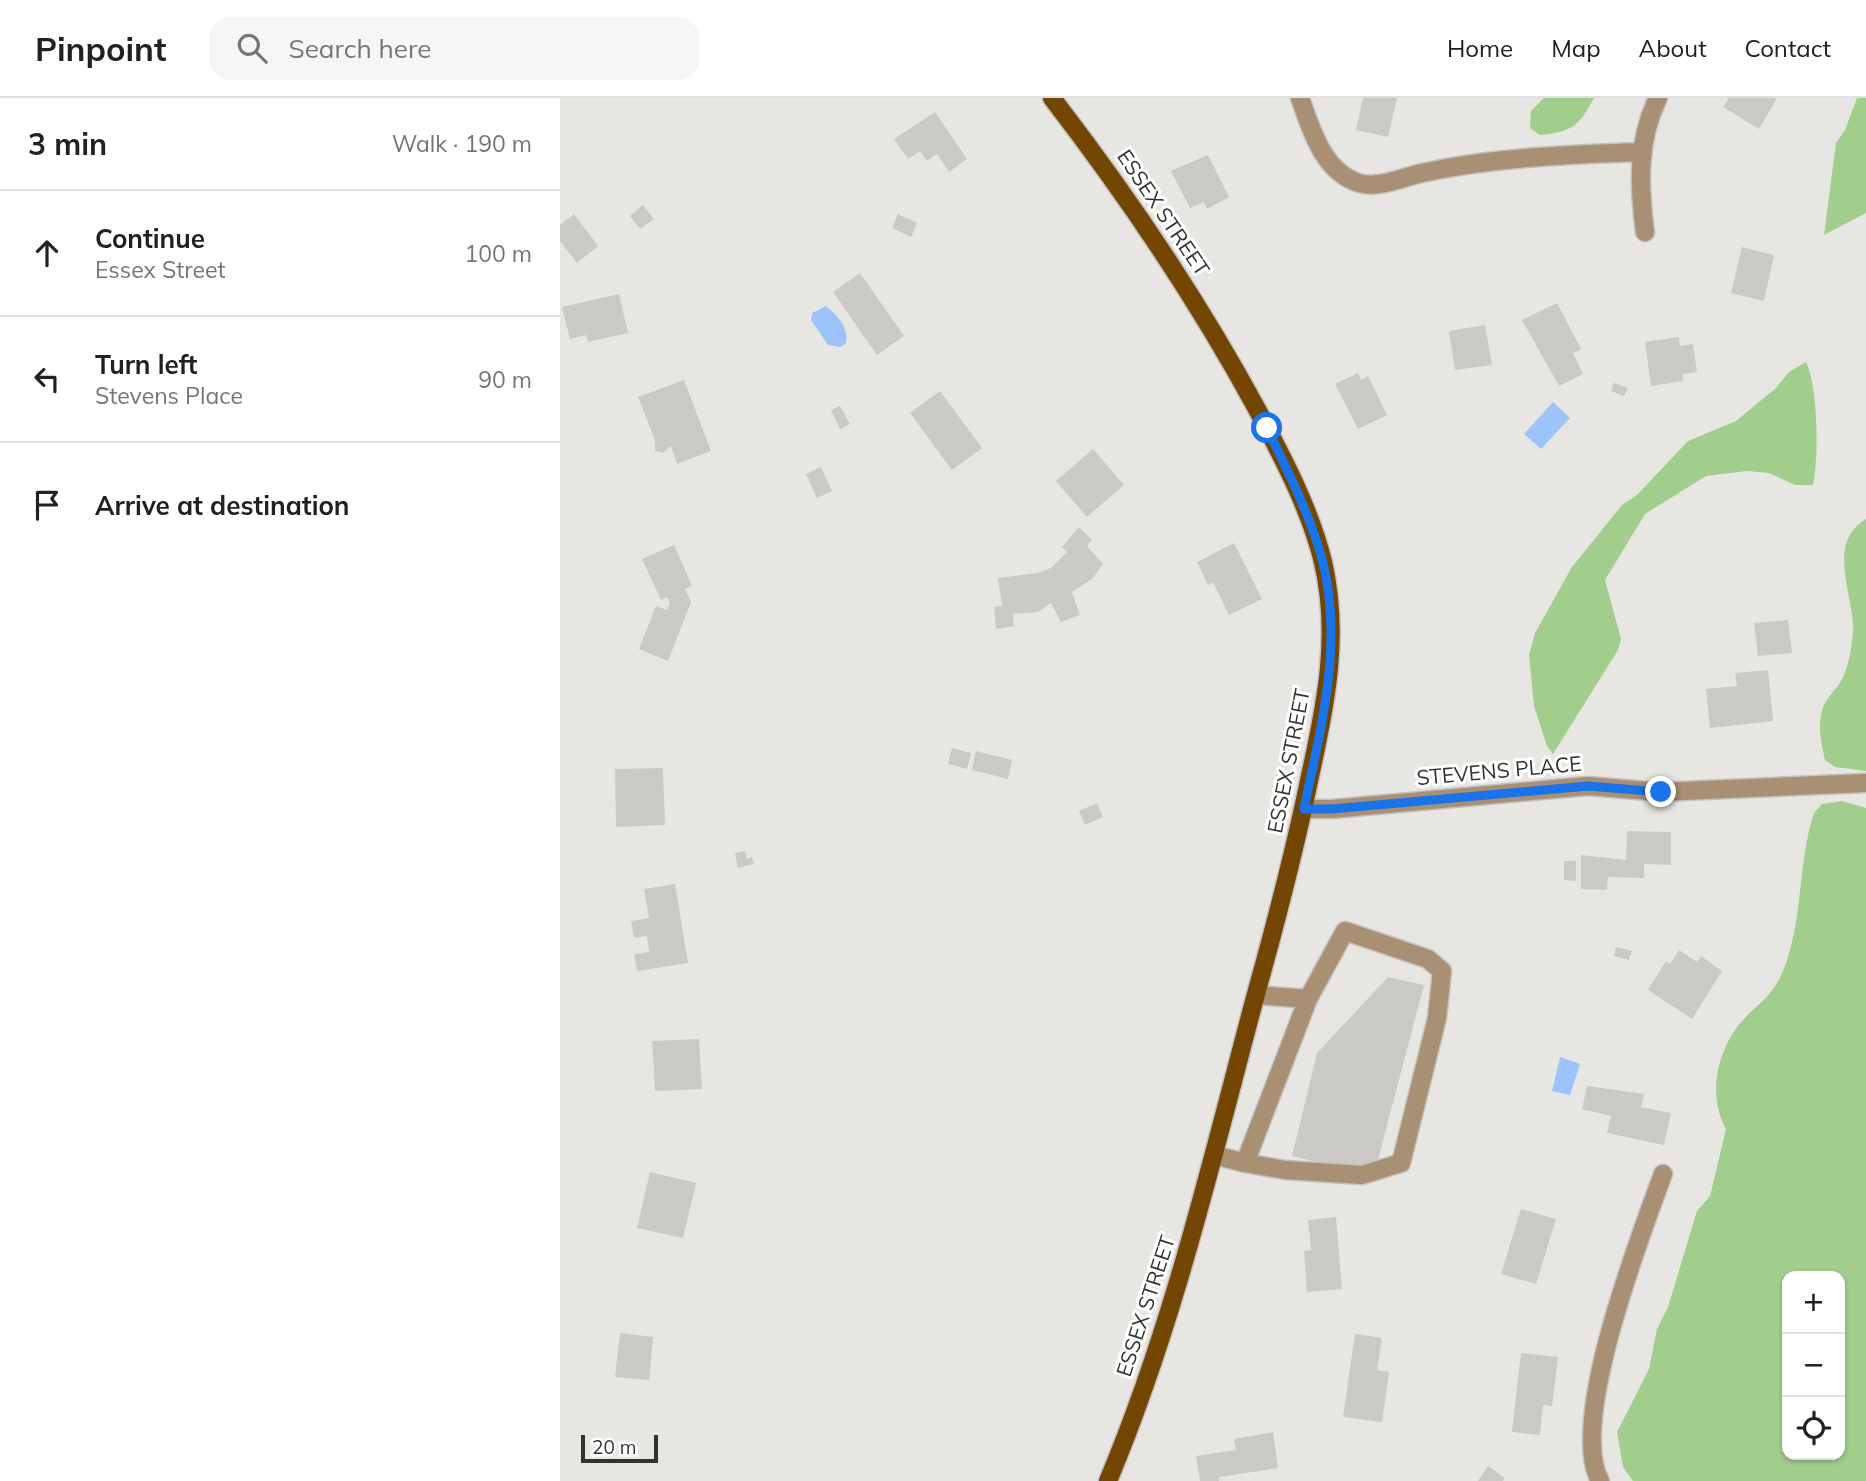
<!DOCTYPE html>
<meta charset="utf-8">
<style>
:root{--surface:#fff;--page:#f6f6f6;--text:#202124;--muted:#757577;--line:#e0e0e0}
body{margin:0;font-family:Mulish,sans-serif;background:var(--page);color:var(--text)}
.controls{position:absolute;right:21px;bottom:21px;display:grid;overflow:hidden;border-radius:14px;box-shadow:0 2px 5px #0004}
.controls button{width:63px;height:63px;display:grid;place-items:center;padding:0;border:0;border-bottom:2px solid var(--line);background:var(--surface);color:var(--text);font:35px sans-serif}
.scale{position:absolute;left:21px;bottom:18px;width:77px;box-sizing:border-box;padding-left:7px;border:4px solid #333231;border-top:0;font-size:19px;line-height:24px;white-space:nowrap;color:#333231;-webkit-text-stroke:5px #fff;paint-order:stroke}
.stop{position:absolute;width:21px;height:21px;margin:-16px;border:5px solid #1a73e8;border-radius:50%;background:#fff}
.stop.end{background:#1a73e8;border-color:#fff;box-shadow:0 2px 7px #0008}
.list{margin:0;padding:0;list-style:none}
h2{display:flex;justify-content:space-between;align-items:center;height:91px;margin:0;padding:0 28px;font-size:30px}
h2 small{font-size:23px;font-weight:400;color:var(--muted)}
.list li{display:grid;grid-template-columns:46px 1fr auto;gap:21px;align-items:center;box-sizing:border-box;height:126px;padding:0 28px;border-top:2px solid var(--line)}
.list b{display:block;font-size:26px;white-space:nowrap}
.list p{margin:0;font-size:23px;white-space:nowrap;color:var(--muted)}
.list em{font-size:23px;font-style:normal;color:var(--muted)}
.icon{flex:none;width:38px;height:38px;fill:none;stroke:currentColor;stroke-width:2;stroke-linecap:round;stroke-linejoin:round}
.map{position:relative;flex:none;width:1306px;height:1383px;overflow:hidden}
header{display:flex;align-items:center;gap:42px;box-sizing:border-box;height:98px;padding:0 35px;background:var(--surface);border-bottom:2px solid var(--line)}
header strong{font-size:33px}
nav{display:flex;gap:38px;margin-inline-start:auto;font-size:24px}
.search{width:490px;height:63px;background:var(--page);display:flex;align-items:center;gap:18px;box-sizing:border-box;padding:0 24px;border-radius:21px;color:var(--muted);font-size:26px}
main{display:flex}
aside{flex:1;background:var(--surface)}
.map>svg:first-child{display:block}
.green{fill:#a1ce8d;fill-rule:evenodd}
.water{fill:#9cc4fb}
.building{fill:#cac9c5}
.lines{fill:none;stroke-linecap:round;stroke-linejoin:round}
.minor-casing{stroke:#c3c2bf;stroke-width:21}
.major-casing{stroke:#c3c2bf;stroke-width:21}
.minor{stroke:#a98f73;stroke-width:18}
.major{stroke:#734603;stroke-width:18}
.route{stroke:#1a73e8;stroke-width:9}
.labels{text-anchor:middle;stroke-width:6;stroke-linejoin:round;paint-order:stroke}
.street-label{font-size:21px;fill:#333231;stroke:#fff}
</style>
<header>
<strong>Pinpoint</strong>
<div class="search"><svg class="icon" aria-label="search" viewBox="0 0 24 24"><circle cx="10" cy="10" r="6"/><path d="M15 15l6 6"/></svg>Search here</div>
<nav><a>Home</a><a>Map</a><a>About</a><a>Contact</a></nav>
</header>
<main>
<aside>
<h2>3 min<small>Walk · 190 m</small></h2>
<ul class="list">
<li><svg class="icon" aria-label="ahead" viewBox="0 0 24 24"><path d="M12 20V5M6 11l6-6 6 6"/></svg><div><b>Continue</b><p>Essex Street</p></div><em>100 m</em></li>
<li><svg class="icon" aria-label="left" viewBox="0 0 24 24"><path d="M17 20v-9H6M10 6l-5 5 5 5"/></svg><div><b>Turn left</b><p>Stevens Place</p></div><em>90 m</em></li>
<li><svg class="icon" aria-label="arrive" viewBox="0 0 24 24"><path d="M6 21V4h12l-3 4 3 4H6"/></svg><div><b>Arrive at destination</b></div></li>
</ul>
</aside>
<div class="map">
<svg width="1306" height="1383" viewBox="0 0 1306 1383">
<rect width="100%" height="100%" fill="#e7e6e2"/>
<path class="green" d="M984,0H1034C1019,28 1012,34 980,37L970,30L971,13Z
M1297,0H1306V115L1264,137L1276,45L1285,32Z
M1246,264C1258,289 1259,358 1253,387H1235L1209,375L1187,373L1146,378L1085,416L1045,482L1061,541L1058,552L993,656L987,648L974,608L969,557L975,535L1012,469L1062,407L1077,397L1128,343L1176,323L1216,290L1229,274Z
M1306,421V673L1275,669L1265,662C1261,643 1257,628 1263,609C1267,599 1276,592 1281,583C1289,569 1291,551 1293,536C1296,500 1264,446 1306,421Z
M1282,703L1306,710V1383H1073L1063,1369L1057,1334L1089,1271L1097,1231L1108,1209L1137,1113L1150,1098L1166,1031C1147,997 1157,951 1183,922C1201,903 1211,900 1223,873C1244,822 1237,766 1254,715L1262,706ZM1227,1178H1280V1357H1227Z"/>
<path class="water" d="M266,208C277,217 289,229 286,245L281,249L268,247L251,222L252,215Z
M993,304L1010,320L981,351L964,336Z
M1000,959L1020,966L1010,997L992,993Z"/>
<path class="building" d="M803,0H837L828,39L796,32Z
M1169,0H1217L1199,31L1163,9Z
M375,14L407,61L389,74L377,56L367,63L360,53L348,61L334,41Z
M648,57L669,99L647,111L644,104L630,110L611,73Z
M83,107L94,121L80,131L70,118Z
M14,116L38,148L17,165L0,143V127Z
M338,116L357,125L351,139L332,130Z
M1182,149L1214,157L1204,203L1171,195Z
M300,175L344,238L317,257L273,194Z
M59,196L68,235L28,244L26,237L10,241L2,209Z
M997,205L1021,251L1013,255L1023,276L999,288L962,222Z
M925,227L932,267L895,272L889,233Z
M1119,239L1120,248L1133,246L1137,274L1122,276L1123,283L1091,288L1085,244Z
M798,275L801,282L808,278L827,317L798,331L775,286Z
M124,282L151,353L117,366L111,348L103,355L95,353V342L78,299Z
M1054,285L1068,290L1064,298L1051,293Z
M380,293L422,350L392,372L350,315Z
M280,308L290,326L280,331L271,312Z
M533,351L564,387L527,419L496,383Z
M261,369L272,393L257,400L246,376Z
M519,429L532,442L527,448L543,466L532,481L512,494L520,517L501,524L491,505L478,514L453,516L454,528L436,531L434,509L442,508L438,480L478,475L491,470L507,454L502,449Z
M674,445L702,501L669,517L653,484L648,487L637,464Z
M114,447L132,488L125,491L131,504L108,563L79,551L96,508L107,512L110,505L107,499L101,502L82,461Z
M1228,522L1232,555L1198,558L1194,525Z
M1208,572L1213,623L1150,630L1146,591L1177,588L1175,575Z
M392,650L411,655L407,671L388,666Z
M416,653L452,662L448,681L412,672Z
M103,670L105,727L56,729L55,671Z
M537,705L543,719L525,727L519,713Z
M1067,733L1111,734V767L1084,766V780L1048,779L1047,792L1021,791V757L1066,762Z
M185,753L187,761L192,759L194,766L178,770L175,755Z
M1004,763H1016V783L1004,782Z
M115,786L128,865L77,873L74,856L89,854L87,838L74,840L71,823L89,820L84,791Z
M1056,849L1072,853L1069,862L1054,858Z
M1119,852L1137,864L1141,858L1162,873L1132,921L1088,892L1106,863L1110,866Z
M828,879L864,887L816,1069L790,1072L732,1058L757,955Z
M139,941L142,991L95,993L92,943Z
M1027,988L1084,996L1081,1009L1111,1015L1104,1047L1047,1035L1051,1018L1022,1011Z
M90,1074L136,1085L123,1140L77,1130Z
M961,1111L996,1121L976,1186L941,1176Z
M776,1119L782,1191L747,1194L744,1153L751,1152L748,1122Z
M60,1235L93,1239L89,1282L55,1279Z
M795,1236L822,1240L817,1272L829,1274L822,1324L783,1319Z
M961,1255L998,1259L992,1308L983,1307L980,1337L952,1334Z
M713,1334L718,1370L659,1379V1383H640L636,1358L676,1352L674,1341Z
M928,1368L945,1380L943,1383H918Z"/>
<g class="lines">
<defs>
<path id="minor" d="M740,0C751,31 763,74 799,85C819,91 843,79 862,75C934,59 1008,57 1081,54
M1085,134C1079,89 1077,42 1098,0
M744,711H772L1028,688L1100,694L1306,685
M696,897L748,901L785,833L868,861L882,873L877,920L841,1065L802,1077L725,1072L685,1065L748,901
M654,1057L685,1065
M1040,1383C1008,1325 1080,1139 1103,1076"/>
<path id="major" d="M492,0C569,100 638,202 698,313C723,360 750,411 763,464C780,537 766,606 750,678C735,752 716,824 696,896C652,1060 614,1226 548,1383"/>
</defs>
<use href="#minor" class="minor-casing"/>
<use href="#major" class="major-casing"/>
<use href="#minor" class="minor"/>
<use href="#major" class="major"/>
</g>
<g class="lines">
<path class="route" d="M707,330C727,371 748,413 761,457C785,542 761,628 744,711H772L1028,688L1101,694"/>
</g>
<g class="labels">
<g class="street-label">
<text transform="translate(603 115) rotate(56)" y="7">ESSEX STREET</text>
<text transform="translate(729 663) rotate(-79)" y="7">ESSEX STREET</text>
<text transform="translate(939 673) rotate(-5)" y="7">STEVENS PLACE</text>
<text transform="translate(586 1208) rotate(-72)" y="7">ESSEX STREET</text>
</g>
</g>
</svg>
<div class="controls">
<button>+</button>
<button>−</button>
<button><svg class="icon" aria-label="locate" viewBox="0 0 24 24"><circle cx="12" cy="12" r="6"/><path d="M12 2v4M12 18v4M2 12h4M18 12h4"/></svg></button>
</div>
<div class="scale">20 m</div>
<div class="stop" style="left:707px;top:330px"></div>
<div class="stop end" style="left:1101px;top:694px"></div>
</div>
</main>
